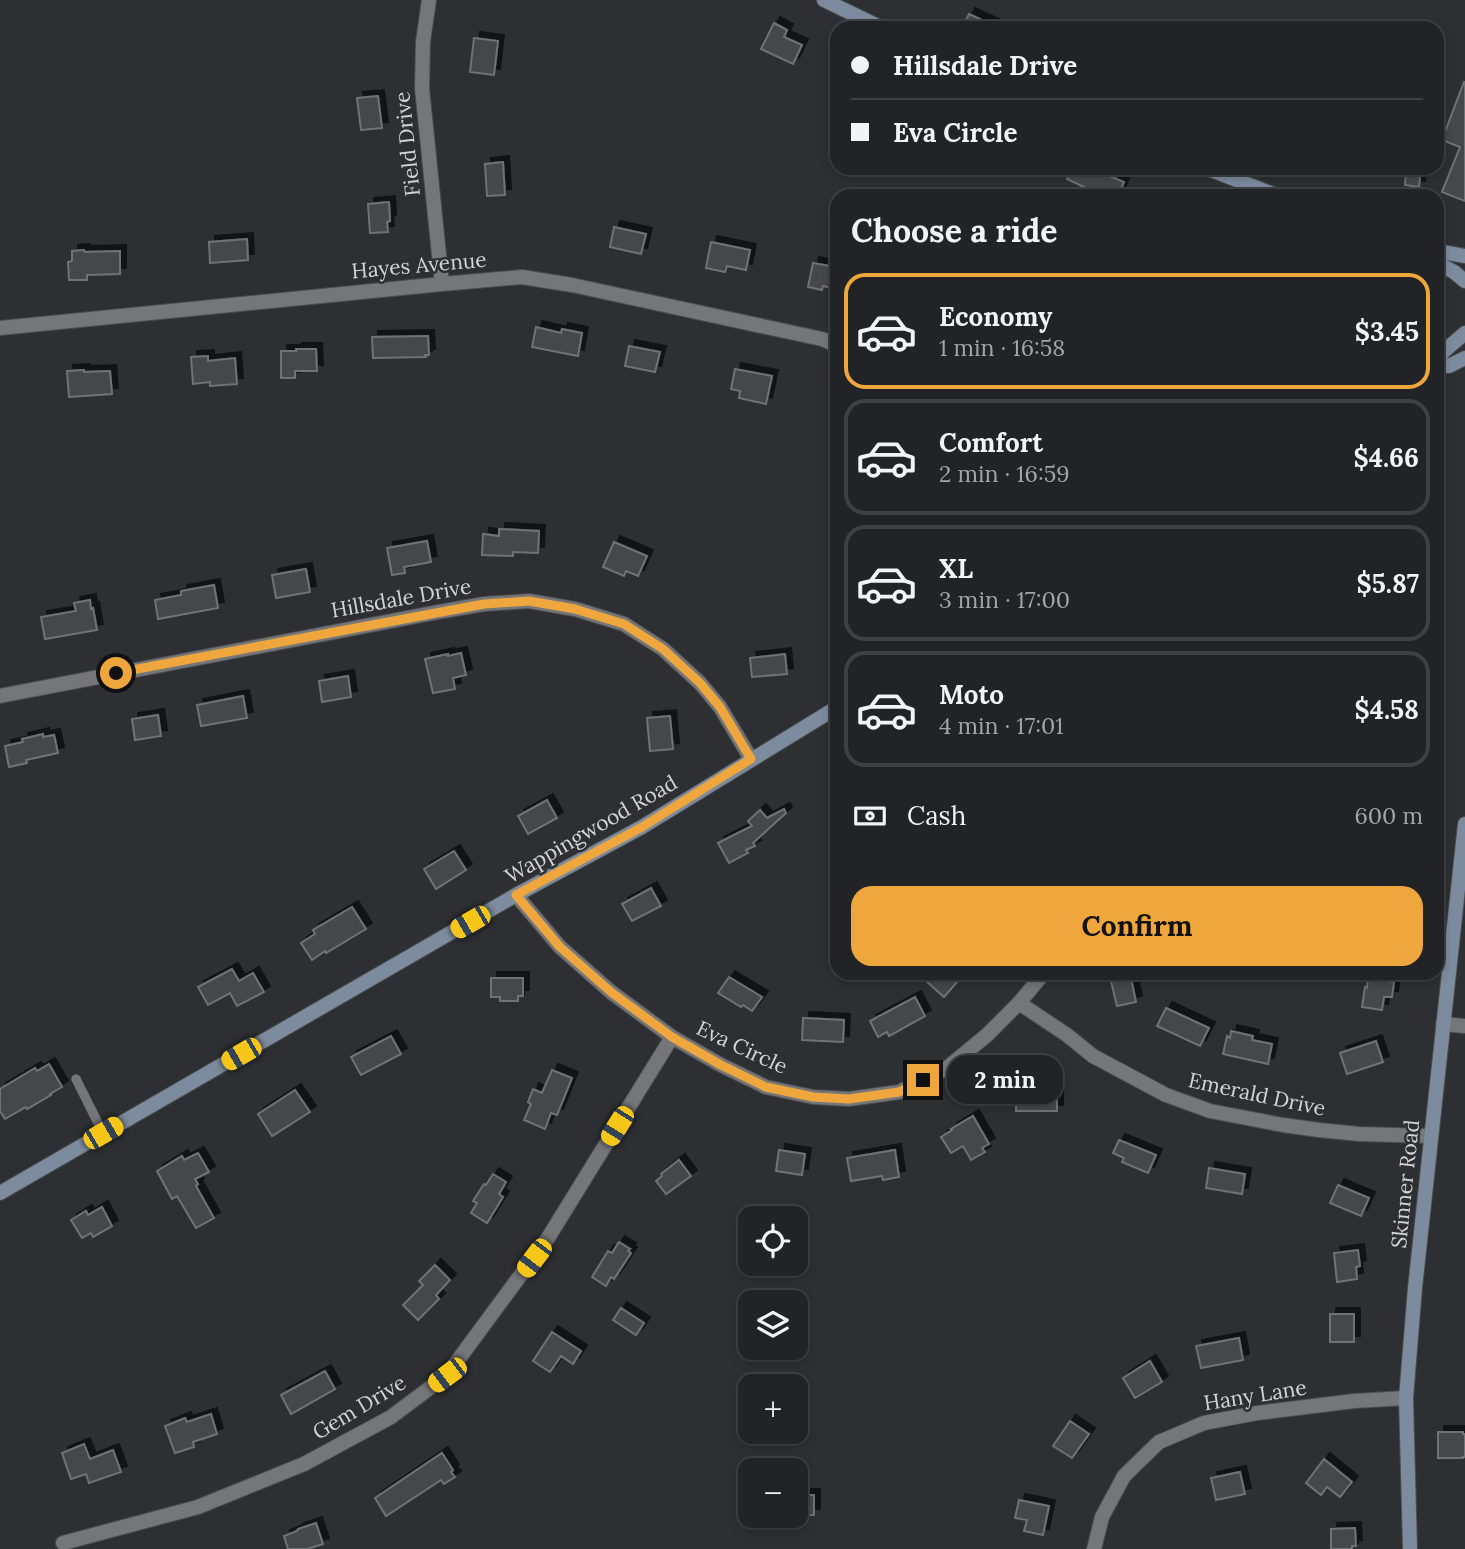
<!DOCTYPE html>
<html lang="en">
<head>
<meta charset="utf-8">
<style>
	body { margin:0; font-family:Lora,serif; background:#2a2b2e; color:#f1f3f6; height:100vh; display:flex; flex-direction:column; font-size:26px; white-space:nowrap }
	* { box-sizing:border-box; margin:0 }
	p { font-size:23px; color:#a2a4a7 }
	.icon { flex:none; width:38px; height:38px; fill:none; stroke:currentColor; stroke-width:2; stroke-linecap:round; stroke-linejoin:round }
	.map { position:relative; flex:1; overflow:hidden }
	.details { position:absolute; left:830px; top:189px; width:614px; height:791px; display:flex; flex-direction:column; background:#222326; border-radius:21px; box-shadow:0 4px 10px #0003,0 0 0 2px #3f4043 }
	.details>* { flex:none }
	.guide { position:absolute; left:830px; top:21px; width:614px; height:154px; border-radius:21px; box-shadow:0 4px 10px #0003,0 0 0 2px #3f4043; display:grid; align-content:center; height:154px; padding:0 21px; background:#222326 }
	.buttons { position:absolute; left:738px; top:1206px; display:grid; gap:14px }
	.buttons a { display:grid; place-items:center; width:70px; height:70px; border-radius:14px; background:#222326; box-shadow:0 4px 10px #0003,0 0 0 2px #3f4043; font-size:35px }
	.end { position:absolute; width:32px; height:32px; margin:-16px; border:9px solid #efa73d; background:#111; box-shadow:0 0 0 4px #111 }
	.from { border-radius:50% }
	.bubble { position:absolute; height:49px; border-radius:21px; background:#222326; box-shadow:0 4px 10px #0003,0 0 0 2px #3f4043; font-size:23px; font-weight:800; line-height:49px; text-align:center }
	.car { position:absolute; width:21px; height:42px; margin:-21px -10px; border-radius:9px; box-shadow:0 0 5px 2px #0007; background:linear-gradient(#f5c518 24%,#345 0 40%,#f5c518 0 76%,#345 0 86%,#f5c518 0) }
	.guide b { display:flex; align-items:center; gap:24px; height:66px; font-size:26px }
	.guide b+b { border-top:2px solid #3f4043 }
	.guide i { width:18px; height:18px; background:#f1f3f6 }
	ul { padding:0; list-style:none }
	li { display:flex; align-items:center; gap:21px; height:116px; margin:0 14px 10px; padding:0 7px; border:4px solid #3f4043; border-radius:21px }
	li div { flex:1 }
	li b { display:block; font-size:26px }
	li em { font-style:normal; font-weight:800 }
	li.on { border-color:#efa73d }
	li>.icon { width:63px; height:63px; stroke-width:1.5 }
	h2 { padding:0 21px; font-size:32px; line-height:84px }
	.pay { display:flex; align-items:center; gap:18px; height:77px; padding:0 21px; font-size:26px }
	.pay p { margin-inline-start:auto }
	.primary-button { display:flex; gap:14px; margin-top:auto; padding:14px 21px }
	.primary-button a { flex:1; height:80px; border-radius:21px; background:#efa73d; color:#111; font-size:28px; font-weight:800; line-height:80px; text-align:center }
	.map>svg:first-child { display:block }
</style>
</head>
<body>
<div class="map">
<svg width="1465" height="1549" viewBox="0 0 1465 1549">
	<defs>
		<filter id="shadow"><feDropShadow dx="6" dy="-6" stdDeviation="0" flood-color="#0009"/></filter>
	</defs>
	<rect width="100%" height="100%" fill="#2d2f32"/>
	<!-- building -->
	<g fill="#444648" stroke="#6f7274" stroke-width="2" filter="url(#shadow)">
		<path d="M969,14L999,28H962Z"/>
		<path d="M774,23L787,30L784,37L802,45L793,64L761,49Z"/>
		<path d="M474,38L498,41L494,75L470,72Z"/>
		<path d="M1464,82H1465V201L1442,192L1460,147L1442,140Z"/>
		<path d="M378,96L382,128L361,130L357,98Z"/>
		<path d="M503,162L505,195L487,196L485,164Z"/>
		<path d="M1071,168H1090L1124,182L1118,196H1082L1086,188L1067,179Z"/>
		<path d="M1406,168H1421L1419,187L1405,185Z"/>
		<path d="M389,202L390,221L387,222L388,232L370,233L368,204Z"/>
		<path d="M614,227L646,234L641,254L610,247Z"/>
		<path d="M247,239L248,260L210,263L209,242Z"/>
		<path d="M711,242L750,250L746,270L727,266L725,272L706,268Z"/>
		<path d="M84,250L85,252L120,251V274L87,275V280H69L68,262L72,261V251Z"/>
		<path d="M813,263L836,267V289L823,286L822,290L808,287Z"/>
		<path d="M536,327L561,333L562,329L582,333L578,356L532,347Z"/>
		<path d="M428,336L429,355H425L426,357L373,358L372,337Z"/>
		<path d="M629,346L660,352L655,372L625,366Z"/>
		<path d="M296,349H316L317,371H295V378H281V351H296Z"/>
		<path d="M208,356V361L235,358L237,384L210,386V382L193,384L191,357Z"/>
		<path d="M735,369L772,376L766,404L739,398L740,391L731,389Z"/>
		<path d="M84,370V372L110,371L112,394L69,397L67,371Z"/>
		<path d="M499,529L539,531L538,553L513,552V556L482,555L483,534L499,536Z"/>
		<path d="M427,541L431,562L404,567L405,573L392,575L387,548Z"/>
		<path d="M614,542L647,556L638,576L626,571L624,576L603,567Z"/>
		<path d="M306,569L310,592L276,598L272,575Z"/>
		<path d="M214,585L218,608L158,619L155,600L181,595V591Z"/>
		<path d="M90,600L91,609L93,608L97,630L45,639L41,617L76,611L74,603Z"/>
		<path d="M461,653L466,675L453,678L455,689L433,693L425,659L448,654V656Z"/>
		<path d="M785,654L787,674L752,677L750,658Z"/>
		<path d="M348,676L351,697L322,702L319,681Z"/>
		<path d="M243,696L247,718L201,726L197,705Z"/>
		<path d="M158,715L161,736L135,740L132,719Z"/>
		<path d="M670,716L673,749L650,751L647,718Z"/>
		<path d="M43,734V737L54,735L58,753L26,760L27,763L9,767L5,746L23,742L22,739Z"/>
		<path d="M547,800L557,818L528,834L518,816Z"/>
		<path d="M784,809L786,813L753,843L755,846L746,850L748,853L729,863L718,843L752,826L748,821L760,810L767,818Z"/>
		<path d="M454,851L466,870L436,889L424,869Z"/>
		<path d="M651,888L661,906L632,921L622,904Z"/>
		<path d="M352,907L366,929L326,953L325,951L312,960L301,943L315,934L313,930Z"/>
		<path d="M232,969L239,981L253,973L264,992L237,1006L230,993L208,1005L198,987Z"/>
		<path d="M930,973H965L944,997L925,980Z"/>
		<path d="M1130,973L1136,1002L1117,1006L1110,977Z"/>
		<path d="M729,977L762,997L752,1011L743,1005L741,1007L718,993Z"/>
		<path d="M491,978H523V996H518V1001H500V997H491Z"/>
		<path d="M1368,978L1394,982L1392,997H1384L1382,1010L1362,1007L1365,987L1367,988Z"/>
		<path d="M915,997L925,1016L889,1036L887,1032L878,1037L870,1021Z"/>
		<path d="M1166,1008L1209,1028L1200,1046L1157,1026Z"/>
		<path d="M803,1018L844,1020L843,1042L802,1040Z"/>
		<path d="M1231,1031L1253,1036L1252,1040L1272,1044L1268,1064L1223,1054L1227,1036L1230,1038Z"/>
		<path d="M391,1036L401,1054L361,1075L351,1057Z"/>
		<path d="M1376,1041L1383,1062L1347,1074L1340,1053Z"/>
		<path d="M49,1064L62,1087L50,1094L51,1095L27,1109L26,1107L5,1119L0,1111V1089L35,1068L37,1071Z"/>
		<path d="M552,1070L572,1078L557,1115L551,1113L545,1129L524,1120L531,1104L528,1102L533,1089L542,1093Z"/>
		<path d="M295,1090L310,1112L272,1136L258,1114Z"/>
		<path d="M1016,1090L1043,1091V1094H1057V1111H1016Z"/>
		<path d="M973,1116L989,1144L982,1148L985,1152L971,1160L963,1146L951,1153L941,1137L952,1130L951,1129Z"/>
		<path d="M1119,1140L1156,1155L1148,1173L1122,1162L1124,1158L1113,1153Z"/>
		<path d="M779,1150L805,1154L802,1175L776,1171Z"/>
		<path d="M895,1150L899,1177L883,1180L882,1176L851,1181L847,1158Z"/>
		<path d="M198,1153L209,1172L195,1179L198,1184L196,1186L214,1218L196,1228L177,1196L172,1199L157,1171L182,1156L184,1160Z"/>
		<path d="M679,1160L691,1176L666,1194L656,1181L662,1176L661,1174Z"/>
		<path d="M1209,1168L1245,1174L1242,1194L1206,1188Z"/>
		<path d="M493,1174L506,1182L499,1194L503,1197L487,1223L471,1213L477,1203L473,1201L484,1184L486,1185Z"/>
		<path d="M1338,1185L1369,1198L1361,1216L1330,1203Z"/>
		<path d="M102,1207L112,1226L93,1237L91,1233L82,1238L71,1220L86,1211L88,1215Z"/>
		<path d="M619,1242L630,1249L628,1251L631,1253L614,1279L611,1277L606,1286L592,1277L608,1251L612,1253Z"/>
		<path d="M1358,1250L1360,1266L1356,1267L1357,1279L1337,1282L1334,1253Z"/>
		<path d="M435,1265L450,1280L436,1295L439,1299L418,1320L403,1305L423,1285L419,1281Z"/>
		<path d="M621,1308L644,1323L636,1335L613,1320Z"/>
		<rect x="1330" y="1314" width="24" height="28"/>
		<path d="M552,1332L581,1351L573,1364L561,1356L550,1372L533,1361Z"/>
		<path d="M1239,1338L1243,1360L1201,1368L1196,1346Z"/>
		<path d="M1150,1361L1162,1382L1135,1398L1123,1378Z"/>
		<path d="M325,1371L335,1389L291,1414L281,1395Z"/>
		<path d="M211,1414L217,1434L193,1442L194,1447L175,1453L165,1426L185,1418L187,1422Z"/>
		<path d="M1070,1421L1089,1434L1072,1458L1053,1446Z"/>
		<path d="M1438,1432H1463V1434H1465V1457H1463V1458H1438Z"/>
		<path d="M84,1444L90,1459L113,1450L121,1472L89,1483L86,1474L71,1479L62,1453Z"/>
		<path d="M442,1453L453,1470L451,1472L455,1477L444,1484L441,1480L386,1516L375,1498Z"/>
		<path d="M1324,1459L1352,1482L1340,1497L1327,1487L1321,1495L1306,1483Z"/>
		<path d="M1240,1472L1245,1494L1216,1500L1211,1478Z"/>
		<rect x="796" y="1495" width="18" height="20"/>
		<path d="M1019,1500L1049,1506L1043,1535L1024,1531L1027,1520L1015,1518Z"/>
		<path d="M316,1523L323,1544L307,1549H288L284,1536L297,1531L298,1529Z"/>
		<path d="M1355,1528L1356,1546H1352V1549H1331V1529Z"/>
	</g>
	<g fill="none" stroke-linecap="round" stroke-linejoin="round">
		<defs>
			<path id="lane" d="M76,1079L103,1133"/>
			<g id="street">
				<path d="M429,0L423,42L422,88L442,284"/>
				<path d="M0,328L442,284L522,277L572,285L822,339L836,345"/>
				<path d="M0,696L438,612L484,604L529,601L575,609L624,624L663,649L700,683L720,707L751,759"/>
				<path d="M516,895L560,947L611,992L672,1037L721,1065L766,1087L813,1097L849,1099L899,1092L947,1068L987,1035L1019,1003L1044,973"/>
				<path d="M1019,1003L1067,1035L1093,1056L1166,1095L1210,1111L1283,1125L1319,1130L1359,1134L1431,1136"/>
				<path d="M1443,1024L1465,1026"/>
				<path d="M63,1543L198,1507L304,1464L391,1417L447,1375L548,1238L672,1037"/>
				<path d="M1094,1549L1102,1517L1124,1476L1159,1442L1204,1423L1257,1413L1354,1401L1406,1398"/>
			</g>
			<g id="secondary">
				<path d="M824,0L882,28"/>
				<path d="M1206,168L1278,196"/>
				<path d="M1437,251L1465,256"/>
				<path d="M1437,263L1454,272L1465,281"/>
				<path d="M1437,361L1443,352L1465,333"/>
				<path d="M1437,365L1449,366L1465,358"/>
				<path d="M0,1193L516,895L642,827L836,708"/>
				<path d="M1410,1549L1406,1398L1415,1288L1465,824"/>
			</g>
		</defs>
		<!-- lane casing -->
		<use href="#lane" stroke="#4b4c4e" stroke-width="10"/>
		<!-- street casing -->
		<use href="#street" stroke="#4b4c4e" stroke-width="16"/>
		<!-- secondary casing -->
		<use href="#secondary" stroke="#4b4c4e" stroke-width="16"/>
		<!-- lane -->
		<use href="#lane" stroke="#747679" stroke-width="9"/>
		<!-- street -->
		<use href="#street" stroke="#747679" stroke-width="14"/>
		<!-- secondary -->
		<use href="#secondary" stroke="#7c8b9e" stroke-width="14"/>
	</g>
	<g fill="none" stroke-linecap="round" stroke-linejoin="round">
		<!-- route -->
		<path stroke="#efa73d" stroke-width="9" d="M116,673L484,604L529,601L575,609L624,624L663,649L700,683L720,707L751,759L642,827L516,895L560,947L611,992L672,1037L721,1065L766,1087L813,1097L849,1099L899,1092L923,1080"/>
	</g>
	<g text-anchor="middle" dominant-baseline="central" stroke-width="5" stroke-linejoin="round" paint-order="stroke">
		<!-- street labels -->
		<g font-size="21" fill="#d3d4d6" stroke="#2d2f32">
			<text transform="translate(407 144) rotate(-96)">Field Drive</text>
			<text transform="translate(419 265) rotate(-5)">Hayes Avenue</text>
			<text transform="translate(401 598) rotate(-10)">Hillsdale Drive</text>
			<text transform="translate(591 829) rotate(-30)">Wappingwood Road</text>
			<text transform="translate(742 1047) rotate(25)">Eva Circle</text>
			<text transform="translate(1257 1094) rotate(12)">Emerald Drive</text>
			<text transform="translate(1405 1184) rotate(-84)">Skinner Road</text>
			<text transform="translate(1255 1395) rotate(-9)">Hany Lane</text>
			<text transform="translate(359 1407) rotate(-31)">Gem Drive</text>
		</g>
	</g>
</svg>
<div class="buttons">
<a><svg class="icon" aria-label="locate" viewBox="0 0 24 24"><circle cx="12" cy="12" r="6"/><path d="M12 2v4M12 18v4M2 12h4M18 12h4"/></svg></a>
<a><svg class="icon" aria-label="layers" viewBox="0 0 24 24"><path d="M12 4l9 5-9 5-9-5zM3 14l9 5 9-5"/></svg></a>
<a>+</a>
<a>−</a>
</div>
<i class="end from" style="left:116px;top:673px"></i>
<i class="end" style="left:923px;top:1080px"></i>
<div class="bubble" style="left:947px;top:1055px;width:116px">2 min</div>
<i class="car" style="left:470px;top:922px;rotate:240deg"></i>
<i class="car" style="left:241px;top:1054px;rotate:240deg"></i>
<i class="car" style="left:617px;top:1126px;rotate:212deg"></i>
<i class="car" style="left:103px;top:1133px;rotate:60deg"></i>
<i class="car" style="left:534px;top:1258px;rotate:217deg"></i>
<i class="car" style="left:447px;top:1375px;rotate:233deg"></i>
<div class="guide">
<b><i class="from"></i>Hillsdale Drive</b>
<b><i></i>Eva Circle</b>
</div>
<section class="details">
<h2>Choose a ride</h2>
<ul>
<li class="on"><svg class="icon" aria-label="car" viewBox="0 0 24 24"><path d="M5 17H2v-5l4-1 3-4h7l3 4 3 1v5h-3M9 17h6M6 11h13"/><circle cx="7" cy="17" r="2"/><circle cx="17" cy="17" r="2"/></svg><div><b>Economy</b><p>1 min · 16:58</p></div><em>$3.45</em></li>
<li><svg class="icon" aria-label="car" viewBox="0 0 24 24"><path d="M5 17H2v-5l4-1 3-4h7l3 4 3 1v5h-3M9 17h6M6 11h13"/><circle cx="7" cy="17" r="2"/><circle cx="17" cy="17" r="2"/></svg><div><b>Comfort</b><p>2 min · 16:59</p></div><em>$4.66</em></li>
<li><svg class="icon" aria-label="car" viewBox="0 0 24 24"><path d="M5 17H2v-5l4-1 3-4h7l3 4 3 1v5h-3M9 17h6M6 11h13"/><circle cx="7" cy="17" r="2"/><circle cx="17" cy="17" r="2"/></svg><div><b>XL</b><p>3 min · 17:00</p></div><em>$5.87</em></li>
<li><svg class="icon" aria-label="car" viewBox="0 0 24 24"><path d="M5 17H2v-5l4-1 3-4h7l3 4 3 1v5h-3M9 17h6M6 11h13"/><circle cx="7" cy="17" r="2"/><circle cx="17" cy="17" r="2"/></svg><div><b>Moto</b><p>4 min · 17:01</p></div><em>$4.58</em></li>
</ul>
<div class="pay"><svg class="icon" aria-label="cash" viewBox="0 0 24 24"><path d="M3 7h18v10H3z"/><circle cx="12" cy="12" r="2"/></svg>Cash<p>600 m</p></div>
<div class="primary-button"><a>Confirm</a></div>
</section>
</div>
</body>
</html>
